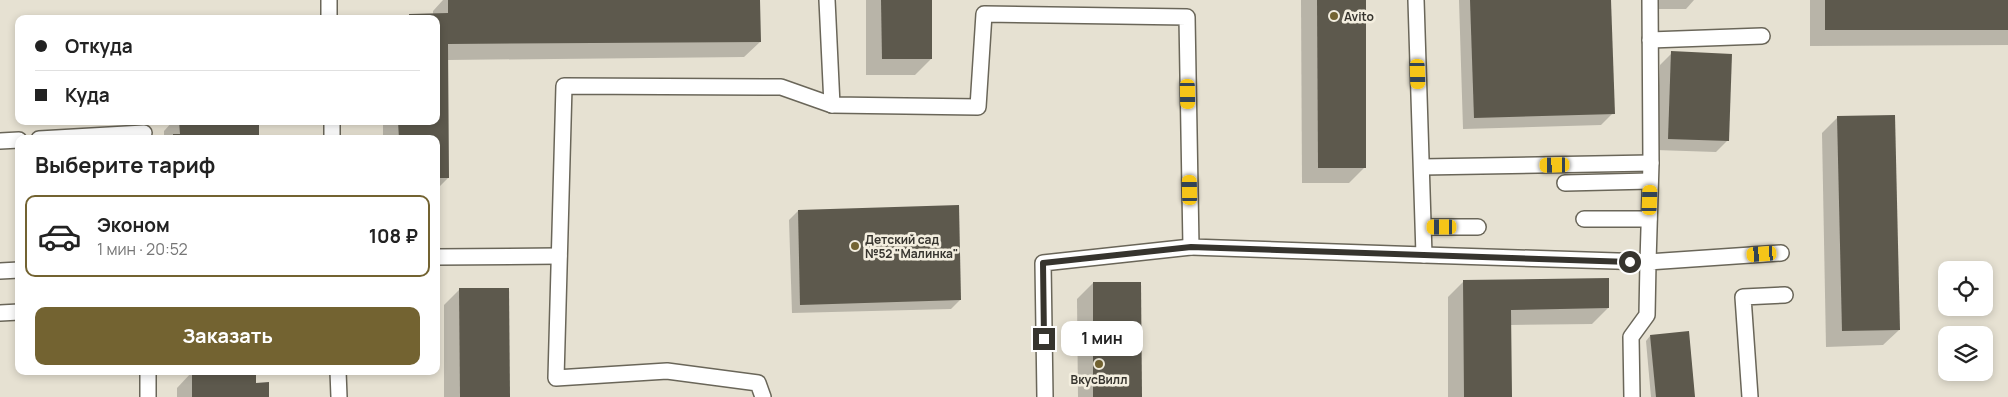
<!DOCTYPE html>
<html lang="ru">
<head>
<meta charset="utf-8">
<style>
	body { margin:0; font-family:Manrope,sans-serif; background:#f6f6f6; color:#222; height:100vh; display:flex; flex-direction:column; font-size:19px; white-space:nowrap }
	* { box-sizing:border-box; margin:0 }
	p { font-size:16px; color:#767676 }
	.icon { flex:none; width:28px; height:28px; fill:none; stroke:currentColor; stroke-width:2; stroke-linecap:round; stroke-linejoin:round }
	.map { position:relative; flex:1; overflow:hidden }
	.sheet { position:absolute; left:15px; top:135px; width:425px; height:240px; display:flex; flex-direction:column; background:#fff; border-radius:10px; box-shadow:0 2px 8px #0003 }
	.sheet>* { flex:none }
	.banner { position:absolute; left:15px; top:15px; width:425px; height:110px; border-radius:10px; box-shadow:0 2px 8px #0003; display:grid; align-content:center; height:110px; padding:0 20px; background:#fff }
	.fabs { position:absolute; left:1938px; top:261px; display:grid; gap:10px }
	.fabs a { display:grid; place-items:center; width:55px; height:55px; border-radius:10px; background:#fff; box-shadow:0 2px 8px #0003; font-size:25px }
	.end { position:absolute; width:22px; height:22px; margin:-11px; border:6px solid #36342e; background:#fff; box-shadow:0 0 0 2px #fff }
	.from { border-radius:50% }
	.bubble { position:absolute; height:35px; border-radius:10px; background:#fff; box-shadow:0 2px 8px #0003; font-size:16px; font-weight:700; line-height:35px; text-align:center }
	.car { position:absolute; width:15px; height:30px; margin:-15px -8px; border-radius:6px; box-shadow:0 0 4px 1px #0007; background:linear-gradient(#f5c518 24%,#345 0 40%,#f5c518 0 76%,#345 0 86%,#f5c518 0) }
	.banner b { display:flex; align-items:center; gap:18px; height:48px; font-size:19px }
	.banner b+b { border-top:1px solid #e0e0e0 }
	.banner i { width:12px; height:12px; background:#222 }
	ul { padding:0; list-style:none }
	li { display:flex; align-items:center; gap:15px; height:82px; margin:0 10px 8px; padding:0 10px; border:2px solid transparent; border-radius:10px }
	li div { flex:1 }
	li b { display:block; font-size:19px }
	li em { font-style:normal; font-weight:700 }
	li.active { border-color:#736331 }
	li>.icon { width:45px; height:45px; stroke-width:1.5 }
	h2 { padding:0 20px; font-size:22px; line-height:60px }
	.action { display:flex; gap:10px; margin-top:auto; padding:10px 20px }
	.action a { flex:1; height:58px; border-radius:10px; background:#736331; color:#fff; font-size:20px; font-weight:700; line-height:58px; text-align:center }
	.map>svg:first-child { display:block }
</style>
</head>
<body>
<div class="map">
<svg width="2008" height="397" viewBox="0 0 2008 397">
	<rect width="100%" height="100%" fill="#e6e1d2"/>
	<!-- shadow -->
	<g fill="#0003">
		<path d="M443,0H759L760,42L744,57L447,60L448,178L436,190V139H383V121H436V19H406L410,15H433V11Z"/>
		<path d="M866,0H930L931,59L915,75H866Z"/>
		<path d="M1301,0H1364L1365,167L1349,183H1302Z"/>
		<path d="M1459,0H1610L1613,113L1601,125L1463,129Z"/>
		<path d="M1650,0H1694L1686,9H1650Z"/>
		<path d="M1810,0H2008V45L1810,46Z"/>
		<path d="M1672,53L1728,140L1716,152L1656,150L1660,65Z"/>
		<path d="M1838,117L1899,330L1883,345L1826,347L1822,133Z"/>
		<path d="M173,121H258V139H164V131Z"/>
		<path d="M798,211L960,300L951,309L792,313L789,220Z"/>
		<path d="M1464,281L1608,308L1592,324L1510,325V397H1448V297Z"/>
		<path d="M1093,283L1141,397H1078L1077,299Z"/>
		<path d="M459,290L508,397H444V305Z"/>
		<path d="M1650,336L1694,397H1651L1646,341Z"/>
		<path d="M192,372L255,384L268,397H177V388Z"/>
	</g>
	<!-- building -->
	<g fill="#5d594d">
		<path d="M448,0H760L761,42L448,44L449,178H436V139H399L398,121H436V19H409V14L448,13Z"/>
		<path d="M881,0H932V59H882Z"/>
		<path d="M1317,0H1366V168H1318Z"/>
		<path d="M1470,0H1611L1615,114L1474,118Z"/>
		<rect x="1825" y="0" width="183" height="30"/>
		<path d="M1671,51L1732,54L1729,141L1668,139Z"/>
		<path d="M1895,115L1900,330L1842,331L1837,116Z"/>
		<path d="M179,121H259V139H173V134H180Z"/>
		<path d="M959,205L961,300L800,305L798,210Z"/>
		<path d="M1609,278V308L1511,310L1512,397H1464L1463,280Z"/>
		<path d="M1093,282H1141L1142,397H1093Z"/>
		<path d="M459,288H509L510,397H460Z"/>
		<path d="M1689,331L1695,397H1656L1650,335Z"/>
		<path d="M192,371H256V383L269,382V397H192Z"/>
	</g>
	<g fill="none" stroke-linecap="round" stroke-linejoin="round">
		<defs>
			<g id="service">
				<path d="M329,0V19"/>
				<path d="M827,0L832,105"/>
				<path d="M1650,40L1762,36"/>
				<path d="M332,121V139"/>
				<path d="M39,139L144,133"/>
				<path d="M0,141L19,140"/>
				<path d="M1422,167L1651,163"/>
				<path d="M1565,183L1650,181"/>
				<path d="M1584,219H1649"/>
				<path d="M1424,227H1478"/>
				<path d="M1424,255L1648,262L1651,163L1650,0"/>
				<path d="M436,257L559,256"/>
				<path d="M0,271L19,270"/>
				<path d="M0,313L19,312"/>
				<path d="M338,371L339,397"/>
				<path d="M148,397V371"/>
				<path d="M763,397L758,383L667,371L556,378L564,86L781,87L832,105L978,107L984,14L1187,17L1191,247L1424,255L1416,0"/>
				<path d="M1045,397L1043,263L1191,247"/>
				<path d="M1632,397L1631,337L1647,315L1648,262L1781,253"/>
				<path d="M1750,397L1743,297L1785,295"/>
			</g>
		</defs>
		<!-- service casing -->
		<use href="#service" stroke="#6a6659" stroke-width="18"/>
		<!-- service -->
		<use href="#service" stroke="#fff" stroke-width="15"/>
	</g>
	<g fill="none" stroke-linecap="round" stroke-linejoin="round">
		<!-- route -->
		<path stroke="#36342e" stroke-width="6" d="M1044,339L1043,263L1191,247L1630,262"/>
	</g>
	<!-- markers -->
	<g fill="#736331" stroke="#f3eedf" stroke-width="2">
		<circle cx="1334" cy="16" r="5"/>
		<circle cx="855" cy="246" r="5"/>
		<circle cx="1099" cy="364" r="5"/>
	</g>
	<g text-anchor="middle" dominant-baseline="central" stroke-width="5" stroke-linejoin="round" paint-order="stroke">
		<!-- poi labels -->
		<g font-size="12" font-weight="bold" fill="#36342e" stroke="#f3eedf" text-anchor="start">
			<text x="1344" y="16">Avito</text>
			<text x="865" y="239">Детский сад<tspan x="865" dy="14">№52 "Малинка"</tspan></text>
			<text x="1099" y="379" text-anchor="middle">ВкусВилл</text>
		</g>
	</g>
</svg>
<div class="fabs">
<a><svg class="icon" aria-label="locate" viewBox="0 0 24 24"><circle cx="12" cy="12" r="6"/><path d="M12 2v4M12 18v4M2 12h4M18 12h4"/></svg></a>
<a><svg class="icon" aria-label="layers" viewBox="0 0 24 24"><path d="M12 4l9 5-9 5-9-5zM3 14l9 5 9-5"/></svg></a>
</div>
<i class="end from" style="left:1630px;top:262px"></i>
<i class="end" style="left:1044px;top:339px"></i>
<div class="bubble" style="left:1061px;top:321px;width:82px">1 мин</div>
<i class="car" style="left:1418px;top:74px;rotate:178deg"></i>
<i class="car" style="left:1188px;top:94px;rotate:179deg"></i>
<i class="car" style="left:1555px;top:165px;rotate:269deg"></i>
<i class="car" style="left:1190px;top:190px;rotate:359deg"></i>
<i class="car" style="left:1650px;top:200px;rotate:2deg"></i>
<i class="car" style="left:1442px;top:227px;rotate:270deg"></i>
<i class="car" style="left:1762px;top:254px;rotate:266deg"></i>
<div class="banner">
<b><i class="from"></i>Откуда</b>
<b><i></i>Куда</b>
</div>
<section class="sheet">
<h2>Выберите тариф</h2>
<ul>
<li class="active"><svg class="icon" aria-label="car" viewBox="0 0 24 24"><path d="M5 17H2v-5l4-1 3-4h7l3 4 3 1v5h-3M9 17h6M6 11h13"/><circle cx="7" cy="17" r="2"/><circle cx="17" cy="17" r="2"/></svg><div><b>Эконом</b><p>1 мин · 20:52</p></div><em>108 ₽</em></li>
</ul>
<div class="action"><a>Заказать</a></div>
</section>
</div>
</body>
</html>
